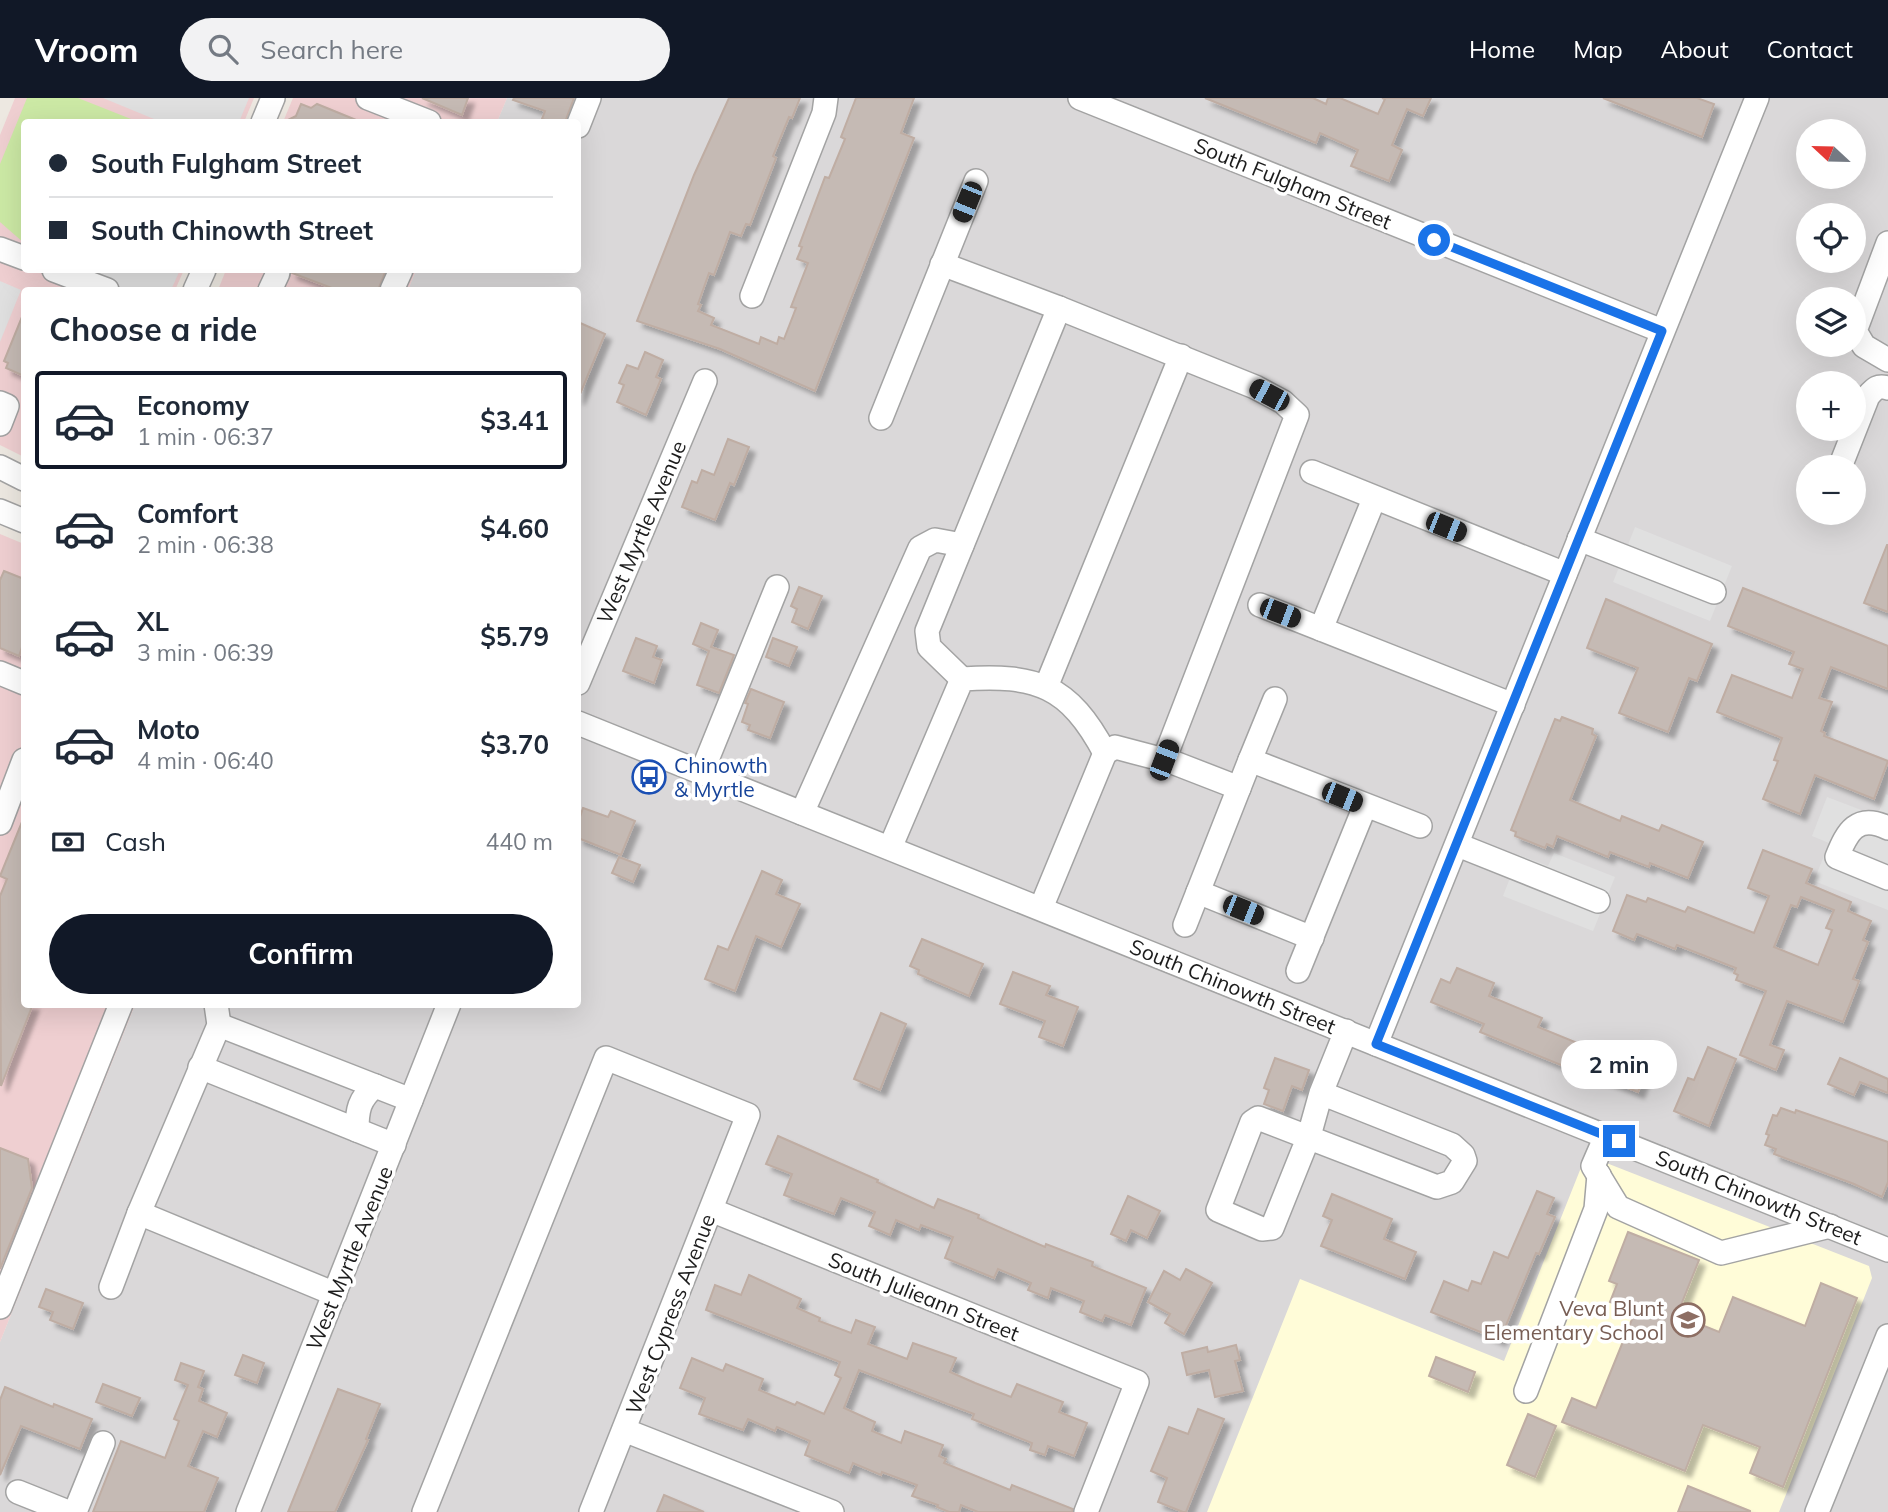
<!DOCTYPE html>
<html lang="en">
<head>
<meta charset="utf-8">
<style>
	body { margin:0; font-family:Mulish,sans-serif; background:#f2f2f3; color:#1f2937; height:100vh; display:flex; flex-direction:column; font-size:26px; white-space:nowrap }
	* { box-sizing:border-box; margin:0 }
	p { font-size:23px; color:#747a83 }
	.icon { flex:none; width:38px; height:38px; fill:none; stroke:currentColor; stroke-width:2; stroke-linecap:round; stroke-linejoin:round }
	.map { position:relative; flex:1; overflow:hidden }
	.sheet { position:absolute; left:21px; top:189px; width:560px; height:721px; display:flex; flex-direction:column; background:#fff; border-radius:7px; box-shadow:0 7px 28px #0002 }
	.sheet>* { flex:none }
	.banner { position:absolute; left:21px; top:21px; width:560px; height:154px; border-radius:7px; box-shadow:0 7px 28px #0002; display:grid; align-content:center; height:154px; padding:0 28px; background:#fff }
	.needle { width:46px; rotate:292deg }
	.tools { position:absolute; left:1796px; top:21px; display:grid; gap:14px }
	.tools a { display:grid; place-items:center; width:70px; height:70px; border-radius:50%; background:#fff; box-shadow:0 7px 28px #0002; font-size:35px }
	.end { position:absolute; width:32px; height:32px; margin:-16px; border:9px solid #1a73e8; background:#fff; box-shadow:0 0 0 4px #fff }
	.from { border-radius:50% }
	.bubble { position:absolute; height:49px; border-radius:24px; background:#fff; box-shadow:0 7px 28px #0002; font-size:23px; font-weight:700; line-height:49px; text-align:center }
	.car { position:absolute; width:21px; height:42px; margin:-21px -10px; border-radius:9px; box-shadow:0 0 5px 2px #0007; background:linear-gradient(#222 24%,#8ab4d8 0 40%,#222 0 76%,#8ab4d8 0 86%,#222 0) }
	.banner b { display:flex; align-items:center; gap:24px; height:66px; font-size:26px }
	.banner b+b { border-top:2px solid #e0e1e3 }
	.banner i { width:18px; height:18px; background:#1f2937 }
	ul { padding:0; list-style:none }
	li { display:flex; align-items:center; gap:21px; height:98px; margin:0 14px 10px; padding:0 14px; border:4px solid transparent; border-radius:7px }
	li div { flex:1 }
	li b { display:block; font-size:26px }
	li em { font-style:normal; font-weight:700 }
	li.current { border-color:#111827 }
	li>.icon { width:63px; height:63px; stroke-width:1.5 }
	h2 { padding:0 28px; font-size:32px; line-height:84px }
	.pay { display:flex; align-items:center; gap:18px; height:77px; padding:0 28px; font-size:26px }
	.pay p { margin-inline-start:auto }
	.button { display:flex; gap:14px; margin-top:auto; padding:14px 28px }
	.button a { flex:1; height:80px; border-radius:42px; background:#111827; color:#fff; font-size:28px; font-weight:700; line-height:80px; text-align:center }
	header { display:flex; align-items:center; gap:42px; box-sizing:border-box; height:98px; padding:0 35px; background:#111827; color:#fff }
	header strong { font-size:33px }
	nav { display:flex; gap:38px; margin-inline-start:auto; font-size:24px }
	.search { width:490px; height:63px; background:#f2f2f3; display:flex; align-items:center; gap:18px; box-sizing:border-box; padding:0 24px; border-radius:38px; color:#747a83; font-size:26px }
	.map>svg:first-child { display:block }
</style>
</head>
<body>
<header>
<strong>Vroom</strong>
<div class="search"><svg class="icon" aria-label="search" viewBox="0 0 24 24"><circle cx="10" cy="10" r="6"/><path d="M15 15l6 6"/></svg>Search here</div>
<nav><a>Home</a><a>Map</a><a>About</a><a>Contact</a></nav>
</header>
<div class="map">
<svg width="1888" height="1414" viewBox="0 0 1888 1414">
	<defs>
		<filter id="shadow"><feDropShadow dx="6" dy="6" stdDeviation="2" flood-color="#0004"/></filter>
	</defs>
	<rect width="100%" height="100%" fill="#ede8e1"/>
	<!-- residential -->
	<path fill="#dad8d9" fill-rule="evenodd" d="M507,0H1888V1414H0V1244L135,907L578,906V192H408L416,172H578V24H497ZM1808,33H1853V79H1808ZM1808,117H1853V163H1808ZM1808,201H1853V247H1808ZM1808,285H1853V331H1808ZM1808,369H1853V415H1808Z"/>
	<!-- commercial -->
	<g fill="#efcfd1">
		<path d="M15,0H254L244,24H24V172H184L175,192H24V359L0,347V37Z"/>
		<path d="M293,0H507L497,24H283Z"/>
		<path d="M226,172H416L408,192H218Z"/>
		<path d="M0,436L24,446V906L135,907L0,1244Z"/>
	</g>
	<!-- education -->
	<path fill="#fffcd8" d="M1586,1057L1869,1168L1872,1180L1779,1414H1207L1300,1181L1504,1263Z"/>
	<!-- grass -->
	<path fill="#cce9a5" d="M27,0H78L131,21L129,24H24V145L0,124V66Z"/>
	<!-- parking -->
	<g fill="#e0e0e0">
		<path d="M103,0H249L239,24H153L154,21Z"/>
		<path d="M93,172H180L171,192H85Z"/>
		<path d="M0,183L21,192L0,244Z"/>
		<path d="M1635,429L1732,468L1710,523L1613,484Z"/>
		<path d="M1886,696L1888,697V812L1814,783L1829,745L1812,738L1827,699L1877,718Z"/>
		<path d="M1554,755L1615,779L1593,833L1503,798L1519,757L1548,768Z"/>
	</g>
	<!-- building -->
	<g fill="#c5bab4" stroke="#bfada3" stroke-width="2" fill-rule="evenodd" filter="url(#shadow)">
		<path d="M422,0H468L462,17Z"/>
		<path d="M514,0H574L565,24H551L542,21L545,13L513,2Z"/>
		<path d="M729,0H800L792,20L789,19L773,58L776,60L750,127L746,126L741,138L730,134L714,177L709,175L698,206L701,207L698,213L714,220L711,227L759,246L761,239L777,246L779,239L784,241L796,210L791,209L808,165L797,161L802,149L799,148L825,79L829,80L845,41L841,39L856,0H914L901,35L914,40L815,293L720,251L637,223L694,77Z"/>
		<path d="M1205,0H1313L1326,6L1328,0H1340L1378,16L1385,1L1382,0H1431L1423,18L1407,11L1392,47L1402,52L1389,83L1351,68L1358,52L1320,35L1316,45Z"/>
		<path d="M1603,0H1697L1714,6L1702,39Z"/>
		<path d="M301,6L311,10L317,6L361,24H284L296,18Z"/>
		<path d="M291,172H386L378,192H337L292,175Z"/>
		<path d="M24,214V278L6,270L8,265L4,263Z"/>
		<path d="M578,224L605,236L578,301Z"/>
		<path d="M645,254L663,262L656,279L661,281L646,317L617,304L624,287L619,285L627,267L638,271Z"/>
		<path d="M728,341L749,349L734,387L730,385L715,422L682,409L692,383L697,385L702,372L714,377Z"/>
		<path d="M1887,447H1888V514L1864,505Z"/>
		<path d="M4,473L24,481V543L19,558L0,550V482Z"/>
		<path d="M799,489L822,498L808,531L792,524L797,511L791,508Z"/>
		<path d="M1743,490L1888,548V591L1831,569L1819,600L1832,604L1821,633L1825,635L1824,638L1888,663L1874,701L1815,677L1800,716L1763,701L1778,663L1774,662L1782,640L1717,614L1732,577L1792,600L1803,571L1789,566L1794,554L1728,528Z"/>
		<path d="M1606,501L1712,546L1697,583L1689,580L1668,634L1619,615L1638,570L1587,550Z"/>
		<path d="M701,525L718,532L711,549L734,557L719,595L697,587L709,553L693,546Z"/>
		<path d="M636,540L657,548L653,559L662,562L654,585L623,573Z"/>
		<path d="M773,540L797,549L789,568L766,559Z"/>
		<path d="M751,591L784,604L770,640L748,632L750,627L742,624L748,606L745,605Z"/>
		<path d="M1562,619L1593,631L1592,636L1596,638L1570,702L1620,723L1622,718L1659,733L1662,727L1703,744L1688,780L1650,765L1649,769L1610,754L1608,759L1557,738L1553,749L1547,746L1545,750L1515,738L1516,734L1511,732L1537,666L1555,621L1560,623Z"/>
		<path d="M583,710L608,719L611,713L635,723L621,757L578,740V725Z"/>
		<path d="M24,719V906H33L1,988L0,798L7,781L0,778Z"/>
		<path d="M1763,752L1812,771L1806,785L1851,804L1848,813L1871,823L1863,842L1868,844L1853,881L1859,883L1843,924L1787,903L1770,947L1784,952L1776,972L1740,957L1766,893L1736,882L1738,877L1734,875L1736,870L1677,847L1675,851L1637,836L1634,842L1613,833L1627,797L1646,804L1648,800L1685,814L1688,809L1754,835L1769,798L1748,790ZM1801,799L1834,812L1826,830L1832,832L1818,867L1774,849L1791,807L1797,809Z"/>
		<path d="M619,759L640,767L633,784L612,775Z"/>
		<path d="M762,773L782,782L776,796L800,806L781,849L756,838L735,893L705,881L718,848L728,852Z"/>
		<path d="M922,841L983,866L969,898L918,876L919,872L910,868Z"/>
		<path d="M1457,870L1494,885L1489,898L1542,920L1538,929L1646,973L1638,994L1584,973L1583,976L1480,934L1484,926L1431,904L1441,881L1450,885Z"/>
		<path d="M1013,874L1050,888L1046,897L1078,909L1063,948L1039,939L1045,923L1000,906Z"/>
		<path d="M881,915L906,926L880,992L854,981Z"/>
		<path d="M1708,949L1736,961L1709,1028L1674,1013L1688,980L1694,982Z"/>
		<path d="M1275,960L1309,972L1302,992L1292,988L1283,1013L1264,1006L1269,992L1264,990Z"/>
		<path d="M1840,960L1888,981V995L1860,984L1854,997L1828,986Z"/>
		<path d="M1781,1010L1795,1015L1796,1012L1888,1044V1084L1882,1099L1854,1086L1774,1056L1776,1051L1765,1047L1769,1037L1766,1036L1773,1017L1777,1018Z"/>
		<path d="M778,1038L878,1082L877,1084L934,1110L938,1101L979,1117L978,1120L1045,1149L1046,1146L1093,1164L1092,1168L1146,1190L1131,1227L1105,1217L1102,1223L1080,1214L1084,1203L1051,1190L1048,1200L1028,1192L1031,1185L998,1171L994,1180L945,1160L953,1139L921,1127L919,1132L896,1122L890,1137L869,1128L875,1114L841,1100L834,1116L784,1097L792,1076L766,1066Z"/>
		<path d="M0,1050L28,1061L32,1090L0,1171Z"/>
		<path d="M1537,1093L1554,1100L1547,1116L1555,1119L1539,1156L1536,1155L1500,1242L1431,1214L1444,1183L1468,1193L1472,1183L1481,1186L1494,1154L1508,1160Z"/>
		<path d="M1332,1096L1392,1121L1384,1141L1416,1154L1405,1181L1321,1148L1332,1122L1323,1118Z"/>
		<path d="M1128,1098L1160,1113L1147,1140L1131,1132L1126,1143L1111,1136Z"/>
		<path d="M1628,1134L1699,1162L1677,1217L1719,1234L1733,1199L1805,1228L1821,1185L1857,1200L1783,1389L1750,1375L1760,1349L1703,1327L1685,1373L1562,1324L1572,1300L1596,1310L1635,1214L1610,1204L1617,1186L1609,1183Z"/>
		<path d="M1186,1171L1212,1185L1184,1236L1165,1225L1170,1216L1148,1204L1164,1173L1180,1182Z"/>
		<path d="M749,1177L801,1201L797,1210L820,1220L819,1223L851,1235L856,1222L875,1229L868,1246L907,1261L913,1245L956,1260L950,1274L975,1285L1011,1299L1017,1286L1063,1304L1059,1314L1087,1325L1074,1358L1048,1348L1045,1357L1030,1352L1032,1345L972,1321L974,1316L859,1272L844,1310L875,1324L872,1333L901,1345L905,1333L943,1347L939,1358L946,1361L944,1365L1010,1392L1012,1387L1073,1411L1072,1414H978L961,1407L959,1414H949L937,1409L938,1407L912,1398L917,1387L882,1374L881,1377L853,1365L849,1375L805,1357L810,1343L777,1329L775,1333L748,1321L743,1332L699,1316L705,1300L680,1290L692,1260L723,1273L726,1266L763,1281L759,1292L795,1307L797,1304L824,1316L841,1280L835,1277L840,1264L706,1212L715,1187L741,1197Z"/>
		<path d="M46,1191L83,1205L73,1231L50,1222L53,1214L39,1209Z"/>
		<path d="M1236,1247L1240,1262L1235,1263L1243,1293L1215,1299L1209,1272L1187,1277L1182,1255L1207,1249L1208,1254Z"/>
		<path d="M243,1257L264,1265L257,1285L235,1277Z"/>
		<path d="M1436,1259L1475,1274L1468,1294L1429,1278Z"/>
		<path d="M181,1265L204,1273L198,1289L203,1291L199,1303L227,1315L217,1339L203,1333L188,1368L218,1380L204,1414H93L121,1343L165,1360L179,1323L174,1321L188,1287L175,1282Z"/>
		<path d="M103,1286L140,1300L132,1318L96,1304Z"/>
		<path d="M5,1289L53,1309L54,1306L92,1321L80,1351L21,1328L0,1377V1302Z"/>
		<path d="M338,1291L380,1306L366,1341L368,1342L335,1414H288Z"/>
		<path d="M1198,1311L1224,1321L1186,1414H1183L1158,1404L1167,1380L1151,1373L1169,1329L1188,1336Z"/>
		<path d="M1528,1316L1556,1328L1535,1379L1507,1367Z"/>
		<path d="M1688,1388L1750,1413V1414H1678Z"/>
		<path d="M664,1397L704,1414H657Z"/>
	</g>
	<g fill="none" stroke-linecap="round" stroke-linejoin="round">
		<defs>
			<g id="minor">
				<path d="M368,0L429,24"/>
				<path d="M1080,0L1662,233"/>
				<path d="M263,24L273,0"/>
				<path d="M578,28L589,0"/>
				<path d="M1888,145L1855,233L1864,248L1888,262"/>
				<path d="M0,151L24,160"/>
				<path d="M942,166L1059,210L1255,289L1283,304L1297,317L1164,662"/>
				<path d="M54,172L107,192"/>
				<path d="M195,192L204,172"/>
				<path d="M270,192L278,175"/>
				<path d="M392,192L401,172"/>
				<path d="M752,198L824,15L826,0"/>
				<path d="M0,305L7,308L0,326"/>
				<path d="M881,320L976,83"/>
				<path d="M0,369L24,381"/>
				<path d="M1840,369L1868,298C1875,290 1878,287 1888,290"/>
				<path d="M1312,374L1565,476"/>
				<path d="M0,413L24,423"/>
				<path d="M1579,441L1714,494"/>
				<path d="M1260,507L1513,607"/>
				<path d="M1321,531L1374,401"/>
				<path d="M0,575L24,585"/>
				<path d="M962,581L929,549L927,533L1059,210"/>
				<path d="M578,585L705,283"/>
				<path d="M1046,589L1181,258"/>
				<path d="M578,625L1888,1152"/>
				<path d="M1250,662L1275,601"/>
				<path d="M702,674L777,489"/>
				<path d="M802,715L920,450L935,442L962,447"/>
				<path d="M0,725L24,662"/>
				<path d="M1888,730C1857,715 1847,734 1837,759L1888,780"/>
				<path d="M1458,747L1598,803"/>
				<path d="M890,750L962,581C1036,576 1069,587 1105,655"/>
				<path d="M1198,794L1312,840"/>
				<path d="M1041,810L1105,655L1115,649L1172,664L1239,690"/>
				<path d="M1185,827L1250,662L1420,728"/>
				<path d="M1298,873L1365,708"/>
				<path d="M219,927L411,1002"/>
				<path d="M1376,946L1757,0"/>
				<path d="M200,969L394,1047"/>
				<path d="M1321,995L1452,1047L1463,1057L1465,1063L1452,1084L1437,1089L1258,1020L1252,1024L1218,1112L1262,1131L1272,1130L1309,1038L1321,995L1346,933"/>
				<path d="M357,1032C357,1012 359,1001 375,988"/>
				<path d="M1606,1038L1593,1068L1618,1109L1721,1155L1830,1128"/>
				<path d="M711,1112L1137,1284L1086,1414"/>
				<path d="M139,1115L335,1196"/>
				<path d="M111,1189L139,1115L219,927L216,906"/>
				<path d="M0,1209L121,906"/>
				<path d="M1526,1293L1596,1111L1599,1077"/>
				<path d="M624,1332L832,1414"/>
				<path d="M18,1394L68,1414"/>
				<path d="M75,1414L103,1345"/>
				<path d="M248,1414L449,906"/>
				<path d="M424,1414L606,960L748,1017L591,1414"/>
				<path d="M1817,1414L1888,1238"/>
			</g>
		</defs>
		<!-- minor casing -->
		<use href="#minor" stroke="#a3a3a3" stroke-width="26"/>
		<!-- minor -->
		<use href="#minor" stroke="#fff" stroke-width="23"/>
	</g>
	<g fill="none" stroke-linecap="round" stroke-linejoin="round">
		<!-- route -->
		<path stroke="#1a73e8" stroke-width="9" d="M1434,142L1662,233L1376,946L1619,1043"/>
	</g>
	<!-- icons -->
	<defs>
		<symbol id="bus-ring" viewBox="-11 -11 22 22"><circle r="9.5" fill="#fff" stroke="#1a4fb4" stroke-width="1.5"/><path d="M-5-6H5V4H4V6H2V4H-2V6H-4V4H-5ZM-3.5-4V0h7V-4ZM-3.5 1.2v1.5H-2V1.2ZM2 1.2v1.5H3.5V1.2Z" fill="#1a4fb4"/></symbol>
		<symbol id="school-ring" viewBox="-11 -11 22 22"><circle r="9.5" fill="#fff" stroke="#8d6e63" stroke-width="1.5"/><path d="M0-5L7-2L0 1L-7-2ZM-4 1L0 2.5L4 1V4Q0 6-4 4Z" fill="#8d6e63"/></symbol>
	</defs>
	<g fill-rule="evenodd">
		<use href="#bus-ring" x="630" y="660" width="38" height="38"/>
		<use href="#school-ring" x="1669" y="1203" width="38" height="38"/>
	</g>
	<g text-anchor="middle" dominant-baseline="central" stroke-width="7" stroke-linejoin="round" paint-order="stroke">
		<!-- street labels -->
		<g font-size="21" fill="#1c1c1c" stroke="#fff">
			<text transform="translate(1293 85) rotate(22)">South Fulgham Street</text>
			<text transform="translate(641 434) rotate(-67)">West Myrtle Avenue</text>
			<text transform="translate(1233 888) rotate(22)">South Chinowth Street</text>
			<text transform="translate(1759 1099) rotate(22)">South Chinowth Street</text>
			<text transform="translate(349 1160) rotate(-68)">West Myrtle Avenue</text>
			<text transform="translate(924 1198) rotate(22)">South Julieann Street</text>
			<text transform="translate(670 1216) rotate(-69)">West Cypress Avenue</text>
		</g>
		<!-- transit labels -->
		<g font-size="21" fill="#164399" stroke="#fff" text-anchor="start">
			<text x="674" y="667">Chinowth<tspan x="674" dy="24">&amp; Myrtle</tspan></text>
		</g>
		<!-- education labels -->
		<g font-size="21" fill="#785e54" stroke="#fff" text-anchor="end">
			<text x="1664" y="1210">Veva Blunt<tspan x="1664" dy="24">Elementary School</tspan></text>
		</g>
	</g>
</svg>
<div class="tools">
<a><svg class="needle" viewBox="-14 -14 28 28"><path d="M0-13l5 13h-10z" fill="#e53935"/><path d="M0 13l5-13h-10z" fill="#747a83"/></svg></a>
<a><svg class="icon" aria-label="locate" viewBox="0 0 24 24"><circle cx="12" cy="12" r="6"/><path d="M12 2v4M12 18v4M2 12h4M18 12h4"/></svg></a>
<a><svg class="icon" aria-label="layers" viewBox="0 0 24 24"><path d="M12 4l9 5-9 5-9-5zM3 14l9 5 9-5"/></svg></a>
<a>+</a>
<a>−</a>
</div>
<i class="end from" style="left:1434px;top:142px"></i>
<i class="end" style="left:1619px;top:1043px"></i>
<div class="bubble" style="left:1561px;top:942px;width:116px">2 min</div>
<i class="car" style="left:967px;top:104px;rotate:202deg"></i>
<i class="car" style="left:1269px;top:297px;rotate:298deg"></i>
<i class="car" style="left:1446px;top:429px;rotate:112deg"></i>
<i class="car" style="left:1280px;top:515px;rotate:111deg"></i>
<i class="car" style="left:1164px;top:662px;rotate:21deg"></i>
<i class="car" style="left:1342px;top:699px;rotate:112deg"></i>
<i class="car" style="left:1243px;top:812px;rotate:112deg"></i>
<div class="banner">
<b><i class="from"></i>South Fulgham Street</b>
<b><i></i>South Chinowth Street</b>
</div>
<section class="sheet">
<h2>Choose a ride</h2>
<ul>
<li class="current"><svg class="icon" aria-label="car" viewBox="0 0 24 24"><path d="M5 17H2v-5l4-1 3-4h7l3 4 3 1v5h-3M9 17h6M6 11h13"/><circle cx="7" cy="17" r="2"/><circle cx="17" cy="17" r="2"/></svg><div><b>Economy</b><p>1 min · 06:37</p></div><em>$3.41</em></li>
<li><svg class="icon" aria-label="car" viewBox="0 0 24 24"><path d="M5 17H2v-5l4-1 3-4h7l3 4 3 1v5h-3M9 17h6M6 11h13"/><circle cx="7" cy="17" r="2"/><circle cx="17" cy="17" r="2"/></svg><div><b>Comfort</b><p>2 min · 06:38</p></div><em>$4.60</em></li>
<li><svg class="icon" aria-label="car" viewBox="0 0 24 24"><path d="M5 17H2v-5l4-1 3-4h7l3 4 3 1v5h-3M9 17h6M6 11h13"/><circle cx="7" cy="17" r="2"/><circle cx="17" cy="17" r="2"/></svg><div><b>XL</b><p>3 min · 06:39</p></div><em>$5.79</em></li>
<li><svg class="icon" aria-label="car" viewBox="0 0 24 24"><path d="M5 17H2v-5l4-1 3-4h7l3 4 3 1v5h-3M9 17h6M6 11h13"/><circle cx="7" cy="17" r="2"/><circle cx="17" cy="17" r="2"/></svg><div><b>Moto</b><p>4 min · 06:40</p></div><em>$3.70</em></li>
</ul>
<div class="pay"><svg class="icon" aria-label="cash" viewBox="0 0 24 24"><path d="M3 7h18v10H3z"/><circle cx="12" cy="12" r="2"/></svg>Cash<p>440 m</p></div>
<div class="button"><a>Confirm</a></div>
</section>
</div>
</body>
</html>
